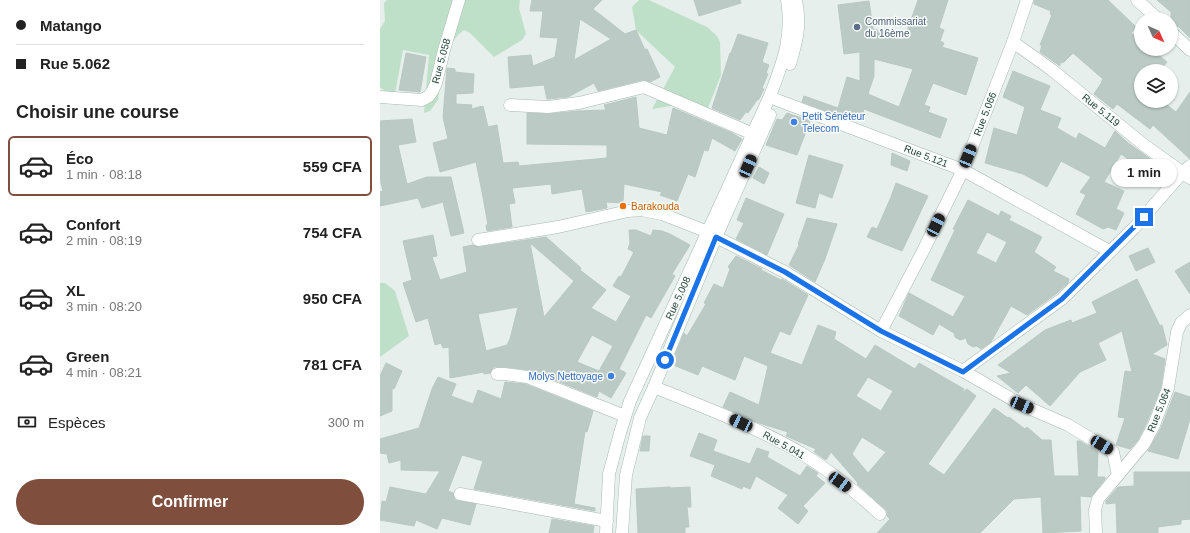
<!DOCTYPE html>
<html lang="fr">
<head>
<meta charset="utf-8">
<style>
	body { margin:0; font-family:Helvetica,sans-serif; background:#f2f2f2; color:#222; height:100vh; display:flex; flex-direction:column; font-size:15px; white-space:nowrap }
	* { box-sizing:border-box; margin:0 }
	p { font-size:13px; color:#767676 }
	.icon { flex:none; width:22px; height:22px; fill:none; stroke:currentColor; stroke-width:2; stroke-linecap:round; stroke-linejoin:round }
	.map { position:relative; flex:1; overflow:hidden }
	.drawer { display:flex; flex-direction:column; background:#fff; width:380px }
	.drawer>* { flex:none }
	.hud { display:grid; align-content:center; height:88px; padding:0 16px; background:#fff }
	.needle { width:26px; rotate:135deg }
	.controls { position:absolute; left:754px; top:12px; display:grid; gap:8px }
	.controls a { display:grid; place-items:center; width:44px; height:44px; border-radius:50%; background:#fff; box-shadow:0 1px 3px #0004; font-size:20px }
	.end { position:absolute; width:18px; height:18px; margin:-9px; border:5px solid #1a73e8; background:#fff; box-shadow:0 0 0 2px #fff }
	.from { border-radius:50% }
	.bubble { position:absolute; height:28px; border-radius:14px; background:#fff; box-shadow:0 1px 3px #0004; font-size:13px; font-weight:700; line-height:28px; text-align:center }
	.car { position:absolute; width:12px; height:24px; margin:-12px -6px; border-radius:5px; box-shadow:0 0 3px 1px #0007; background:linear-gradient(#222 24%,#8ab4d8 0 40%,#222 0 76%,#8ab4d8 0 86%,#222 0) }
	.hud b { display:flex; align-items:center; gap:14px; height:38px; font-size:15px }
	.hud b+b { border-top:1px solid #e0e0e0 }
	.hud i { width:10px; height:10px; background:#222 }
	ul { padding:0; list-style:none }
	li { display:flex; align-items:center; gap:12px; height:60px; margin:0 8px 6px; padding:0 8px; border:2px solid transparent; border-radius:6px }
	li div { flex:1 }
	li b { display:block; font-size:15px }
	li em { font-style:normal; font-weight:700 }
	li.selected { border-color:#804e3d }
	li>.icon { width:36px; height:36px; stroke-width:1.5 }
	h2 { padding:0 16px; font-size:18px; line-height:48px }
	.pay { display:flex; align-items:center; gap:10px; height:44px; padding:0 16px; font-size:15px }
	.pay p { margin-inline-start:auto }
	.primary-button { display:flex; gap:8px; margin-top:auto; padding:8px 16px }
	.primary-button a { flex:1; height:46px; border-radius:24px; background:#804e3d; color:#fff; font-size:16px; font-weight:700; line-height:46px; text-align:center }
	main { display:flex; flex:1; min-height:0 }
	.map>svg:first-child { display:block }
</style>
</head>
<body>
<main>
<section class="drawer">
<div class="hud">
<b><i class="from"></i>Matango</b>
<b><i></i>Rue 5.062</b>
</div>
<h2>Choisir une course</h2>
<ul>
<li class="selected"><svg class="icon" aria-label="car" viewBox="0 0 24 24"><path d="M5 17H2v-5l4-1 3-4h7l3 4 3 1v5h-3M9 17h6M6 11h13"/><circle cx="7" cy="17" r="2"/><circle cx="17" cy="17" r="2"/></svg><div><b>Éco</b><p>1 min · 08:18</p></div><em>559 CFA</em></li>
<li><svg class="icon" aria-label="car" viewBox="0 0 24 24"><path d="M5 17H2v-5l4-1 3-4h7l3 4 3 1v5h-3M9 17h6M6 11h13"/><circle cx="7" cy="17" r="2"/><circle cx="17" cy="17" r="2"/></svg><div><b>Confort</b><p>2 min · 08:19</p></div><em>754 CFA</em></li>
<li><svg class="icon" aria-label="car" viewBox="0 0 24 24"><path d="M5 17H2v-5l4-1 3-4h7l3 4 3 1v5h-3M9 17h6M6 11h13"/><circle cx="7" cy="17" r="2"/><circle cx="17" cy="17" r="2"/></svg><div><b>XL</b><p>3 min · 08:20</p></div><em>950 CFA</em></li>
<li><svg class="icon" aria-label="car" viewBox="0 0 24 24"><path d="M5 17H2v-5l4-1 3-4h7l3 4 3 1v5h-3M9 17h6M6 11h13"/><circle cx="7" cy="17" r="2"/><circle cx="17" cy="17" r="2"/></svg><div><b>Green</b><p>4 min · 08:21</p></div><em>781 CFA</em></li>
</ul>
<div class="pay"><svg class="icon" aria-label="cash" viewBox="0 0 24 24"><path d="M3 7h18v10H3z"/><circle cx="12" cy="12" r="2"/></svg>Espèces<p>300 m</p></div>
<div class="primary-button"><a>Confirmer</a></div>
</section>
<div class="map">
<svg width="810" height="533" viewBox="0 0 810 533">
	<rect width="100%" height="100%" fill="#e6efeb"/>
	<!-- green -->
	<g fill="#bfe0c8">
		<path d="M7,0H140L139,8L146,34L142,40L114,57L90,33L84,30L79,34L65,51L58,100L50,111L44,113L49,55L23,50L14,99L0,87V29L5,21L4,3Z"/>
		<path d="M259,0H269L327,27L337,36L340,42L341,75L326,113L304,104L272,109L295,67L256,30L252,7Z"/>
		<path d="M0,283H5L15,291L29,336L0,357Z"/>
	</g>
	<!-- building -->
	<g fill="#bbcac4" stroke="#b8c9c2" fill-rule="evenodd">
		<path d="M152,0H222L213,9L245,34L256,30L265,50L267,49L280,77L270,82L262,80L218,91L214,83L188,97L168,99H167L164,85L130,88L128,57L151,55L153,66L175,57L178,38L160,37L163,11H150ZM200,19L231,39L194,60Z"/>
		<path d="M314,0H360L361,3L319,16Z"/>
		<path d="M538,0H568L559,28L564,30L560,41L564,43L562,47L598,58L586,95L553,83L544,105L550,107L548,112L567,119L560,138L484,109L481,118L472,116L471,120L422,102L424,96L458,108L467,77L480,81V52L464,54L458,5L489,1L493,29L525,37ZM494,59L533,69L519,107L488,94L494,76Z"/>
		<path d="M654,0H728L756,27L751,33L761,40V49H772L787,62L780,71H761V101H782L796,112L810,92V159L773,125L770,129L737,104L733,109L714,94L722,82H721L723,79L693,53L684,62L680,63V66L660,52L662,45H660L672,15L670,14L671,11L654,4Z"/>
		<path d="M777,0H810V38L798,26L797,27L791,25V12Z"/>
		<path d="M358,34L388,43L382,62L389,65L386,73L388,74L382,88L384,89L379,99L377,100L368,113L366,112L360,120L332,108L350,53H351Z"/>
		<path d="M26,53L46,57L40,92L19,90Z"/>
		<path d="M67,68L75,69V72L94,74L93,93L76,94V104L92,105L91,109L103,106L108,127L117,125L123,163L138,162L139,166L227,158V145L147,144V113L169,114L197,111L226,110L224,105L256,97L259,128L287,135L293,108L352,133L362,139L355,151L332,138L328,151L324,150L315,177L308,174L297,201L280,195L282,192L244,184L243,203L226,202L227,208L206,212L202,189L172,194L171,184L132,188L135,203L129,204L132,227L107,231L106,225H108L103,197L96,162L60,172L53,143L68,139L63,117Z"/>
		<path d="M633,71L670,86L660,110L681,118L677,128L696,139L699,133L725,148L735,131L747,142L791,174L783,184L741,154L724,182L744,191L736,209L744,213L736,230L728,227L723,229L696,214L706,195L700,192L711,177L681,161L667,187L643,174L605,163L614,128L637,135L645,107L623,97Z"/>
		<path d="M407,113L430,121L417,155L386,145L397,119L402,120Z"/>
		<path d="M32,119L36,142L18,145L27,184L47,177H71L84,233L71,236L63,202L42,208L38,198L0,206V192L3,191L0,179V121Z"/>
		<path d="M512,153L530,161L527,171L511,165Z"/>
		<path d="M429,155L463,165L452,198L439,193L435,208L416,203Z"/>
		<path d="M379,167L389,173L384,184L373,178Z"/>
		<path d="M516,183L548,196L522,251L487,237L492,227L497,229L511,197Z"/>
		<path d="M366,198L404,214L387,255L356,239L364,223L357,220Z"/>
		<path d="M588,200L619,216L621,211L631,216L629,220L662,237L654,252L676,267L673,271L689,279L688,283L677,293L647,315L631,306L611,342L601,349L597,346L593,347L588,344L586,338L580,340L575,337L574,333L559,324L553,335L519,316L529,293L573,317L585,296L551,280L575,230L573,229ZM607,232L627,242L616,263L596,253Z"/>
		<path d="M427,218L457,224L445,259L435,282L409,265L419,245L418,244Z"/>
		<path d="M249,230H256L271,236L273,230L282,231L290,234L310,245L292,274L295,276L271,318L266,315L239,369L246,373L231,398L219,391L217,397L150,370L126,367H114L110,373L104,374V372L70,378L69,347L63,348L61,343L55,345L48,318L36,322L23,283L32,280L23,241L53,235L57,256L52,257L60,280L87,272L83,247L93,245L99,247L166,237L201,268L200,270L226,290L211,308L236,322L251,296L233,286L239,276L241,277L254,252L248,249L250,243ZM150,243L194,281L164,317ZM138,307L130,339L127,345L106,351L98,314ZM212,335L233,346L219,371L197,362Z"/>
		<path d="M768,248L775,262L756,271L749,256Z"/>
		<path d="M356,256L382,269L381,270L401,280L402,279L428,295L410,335L400,331L390,353L422,365L438,325L456,332L454,339L486,359L495,345L535,369L539,363L584,389L582,393L587,389L596,396L548,464L564,475L614,408L628,418L629,417L645,429L647,427L662,440H671L674,476H699L697,441H700L718,452L717,477H725V479L711,497L700,496L701,531L663,533L661,497L634,499L600,533H497L510,519L507,516V511L477,484L478,483L451,452L446,460L434,452L436,449L406,436L408,432L376,422L343,407L350,392L379,405L388,366L364,356L355,380L322,366L318,375L291,364L304,333L307,336L326,304L324,303L334,284L343,288L350,269L348,267ZM488,377L513,391L501,411L476,396ZM482,437L506,452L488,473L472,454Z"/>
		<path d="M810,262V294L795,271Z"/>
		<path d="M757,279L780,326L782,325L787,345L772,354L785,359L781,387L767,422L758,440L750,449L736,445L745,418L738,417L745,371L752,372L742,331L718,343L726,360L700,372L670,406L646,385L638,393L617,376L631,373L618,365L665,330L691,320L692,323L717,313L712,302Z"/>
		<path d="M6,363L22,371L14,389L12,388V411L0,416V376Z"/>
		<path d="M58,377L76,384L71,396L93,404L98,390L121,399L125,382L145,384L213,411L207,432L205,431L194,504L215,508V511L94,489L103,461L82,455L68,491L73,493L75,500L96,504L90,525L62,518L57,529L36,520L34,526L0,520L2,501L6,502L10,487L46,494L60,471L21,470V460L9,463L7,454L0,453V439L39,428L52,389Z"/>
		<path d="M795,392L810,397V419L798,459L768,451L781,428Z"/>
		<path d="M319,433L337,440L333,451L370,464L377,448L389,452L387,457L420,476L427,466L438,473L436,476L445,483L423,506L428,511L418,524L398,508L408,495L376,476L370,489L363,486L362,489L331,476L335,465L310,456Z"/>
		<path d="M263,436H270L269,451H260Z"/>
		<path d="M754,472H810V519L801,520V524L778,527V533H737L736,503L726,504V501L738,487L754,486Z"/>
		<path d="M290,487V488L310,487L311,507H307L309,527H305V533H258L256,489Z"/>
		<path d="M172,519L214,526L213,533H169Z"/>
	</g>
	<g fill="none" stroke-linecap="round" stroke-linejoin="round">
		<defs>
			<g id="street">
				<path d="M757,0L778,19"/>
				<path d="M791,32L810,50"/>
				<path d="M633,42L672,70L764,145L810,178"/>
				<path d="M0,97L42,100L49,96L53,90L56,83L64,50L79,0"/>
				<path d="M397,100L583,170L729,251"/>
				<path d="M130,105L168,107L199,103L264,87L373,134"/>
				<path d="M336,237L405,272L501,331L583,371L642,405L688,425L733,452L738,475L718,499L715,510L716,533"/>
				<path d="M98,240L178,227L248,211L262,210L282,214L328,232"/>
				<path d="M501,331L542,253L583,170L633,42L647,0"/>
				<path d="M583,371L682,299L754,228L802,173L810,166"/>
				<path d="M117,374H125L147,377L245,416"/>
				<path d="M274,387C324,407 374,426 421,453C449,470 476,492 500,514"/>
				<path d="M738,475L764,444L774,425L788,388L797,332L801,323L810,315"/>
				<path d="M80,494L227,521"/>
			</g>
			<g id="secondary">
				<path d="M410,64C417,40 421,26 416,0"/>
				<path d="M226,533L229,474L240,433L250,401L390,96C403,62 413,37 407,0"/>
				<path d="M242,533L246,475L260,418L274,387L336,237L390,115"/>
			</g>
		</defs>
		<!-- street casing -->
		<use href="#street" stroke="#a8b8b2" stroke-width="13"/>
		<!-- secondary casing -->
		<use href="#secondary" stroke="#a4bbb3" stroke-width="13"/>
		<!-- street -->
		<use href="#street" stroke="#fff" stroke-width="12"/>
		<!-- secondary -->
		<use href="#secondary" stroke="#fff" stroke-width="12"/>
	</g>
	<g fill="none" stroke-linecap="round" stroke-linejoin="round">
		<!-- route -->
		<path stroke="#1a73e8" stroke-width="5" d="M285,360L336,237L405,272L501,331L583,372L682,299L764,217"/>
	</g>
	<!-- markers -->
	<circle fill="#5c6f8a" stroke="#f7fbf9" stroke-width="1.5" cx="477" cy="27" r="4"/>
	<g fill="#3f7fe0" stroke="#f7fbf9" stroke-width="1.5">
		<circle cx="414" cy="122" r="4"/>
		<circle cx="231" cy="376" r="4"/>
	</g>
	<circle fill="#e8710a" stroke="#f7fbf9" stroke-width="1.5" cx="243" cy="206" r="4"/>
	<g text-anchor="middle" dominant-baseline="central" stroke-width="3" stroke-linejoin="round" paint-order="stroke">
		<!-- service labels -->
		<g font-size="10" fill="#4e5e75" stroke="#f7fbf9" text-anchor="start">
			<text x="485" y="21">Commissariat<tspan x="485" dy="12">du 16ème</tspan></text>
		</g>
		<!-- street labels -->
		<g font-size="10" fill="#24423a" stroke="#f7fbf9">
			<text transform="translate(61 61) rotate(-75)">Rue 5.058</text>
			<text transform="translate(721 110) rotate(39)">Rue 5.119</text>
			<text transform="translate(605 114) rotate(-69)">Rue 5.066</text>
			<text transform="translate(546 156) rotate(21)">Rue 5.121</text>
			<text transform="translate(298 298) rotate(-65)">Rue 5.008</text>
			<text transform="translate(779 410) rotate(-68)">Rue 5.064</text>
			<text transform="translate(404 445) rotate(29)">Rue 5.041</text>
		</g>
		<!-- shop labels -->
		<g font-size="10" fill="#366cbe" stroke="#f7fbf9" text-anchor="start">
			<text x="422" y="116">Petit Sénéteur<tspan x="422" dy="12">Telecom</tspan></text>
			<text x="223" y="376" text-anchor="end">Molys Nettoyage</text>
		</g>
		<!-- food labels -->
		<g font-size="10" fill="#c56008" stroke="#f7fbf9" text-anchor="start">
			<text x="251" y="206">Barakouda</text>
		</g>
	</g>
</svg>
<div class="controls">
<a><svg class="needle" viewBox="-14 -14 28 28"><path d="M0-13l5 13h-10z" fill="#e53935"/><path d="M0 13l5-13h-10z" fill="#767676"/></svg></a>
<a><svg class="icon" aria-label="layers" viewBox="0 0 24 24"><path d="M12 4l9 5-9 5-9-5zM3 14l9 5 9-5"/></svg></a>
</div>
<i class="end from" style="left:285px;top:360px"></i>
<i class="end" style="left:764px;top:217px"></i>
<div class="bubble" style="left:731px;top:159px;width:66px">1 min</div>
<i class="car" style="left:588px;top:156px;rotate:22deg"></i>
<i class="car" style="left:368px;top:166px;rotate:24deg"></i>
<i class="car" style="left:556px;top:225px;rotate:26deg"></i>
<i class="car" style="left:642px;top:405px;rotate:113deg"></i>
<i class="car" style="left:361px;top:423px;rotate:295deg"></i>
<i class="car" style="left:722px;top:445px;rotate:121deg"></i>
<i class="car" style="left:460px;top:482px;rotate:126deg"></i>
</div>
</main>
</body>
</html>
